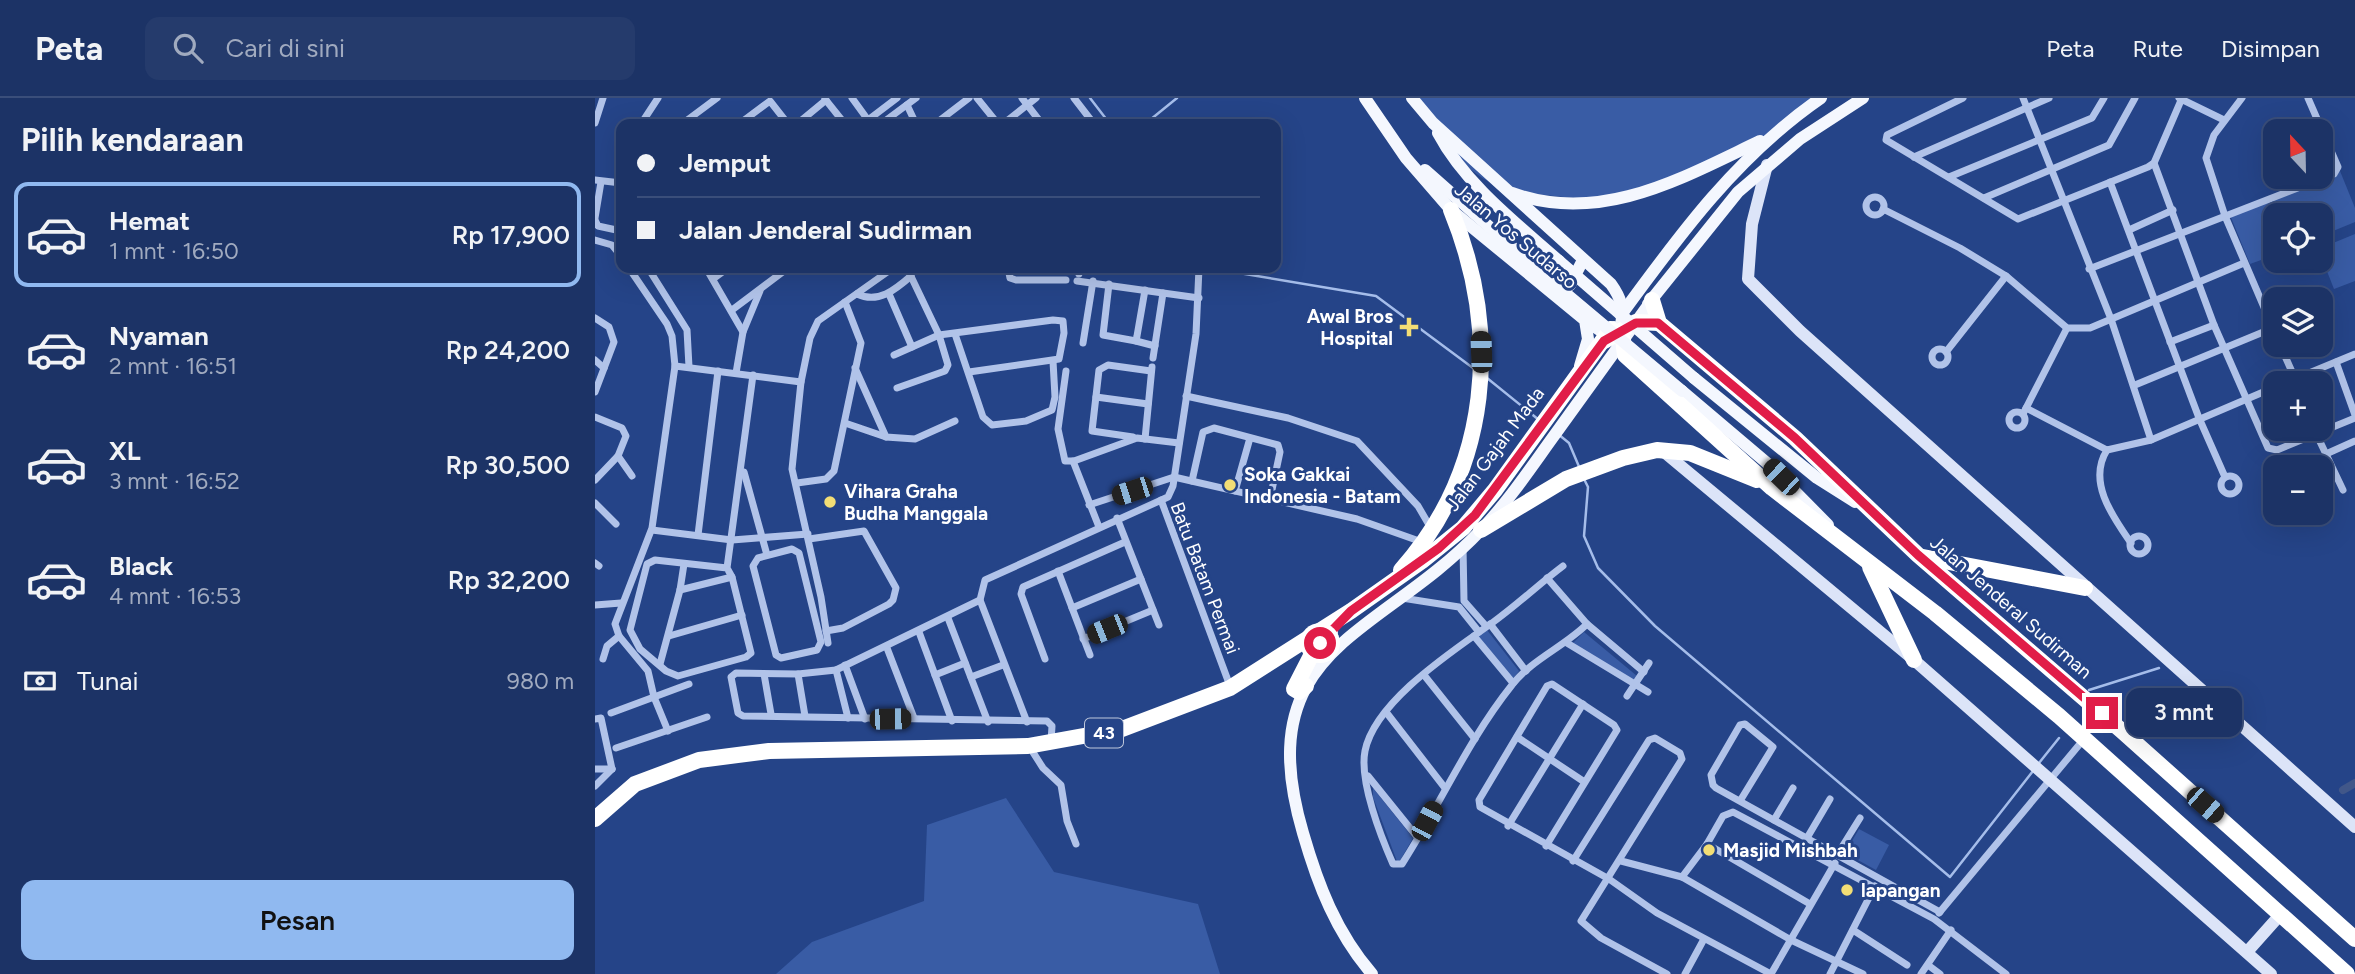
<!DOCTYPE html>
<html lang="id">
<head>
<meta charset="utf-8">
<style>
	body { margin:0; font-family:Figtree,sans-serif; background:#253b6c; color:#f1f3f6; height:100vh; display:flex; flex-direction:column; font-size:26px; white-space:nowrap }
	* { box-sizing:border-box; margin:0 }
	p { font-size:23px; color:#a0aabf }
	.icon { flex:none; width:38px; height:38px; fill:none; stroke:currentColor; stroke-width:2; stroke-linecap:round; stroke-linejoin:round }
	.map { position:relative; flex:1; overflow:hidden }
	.side { display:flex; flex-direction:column; background:#1c3366; width:595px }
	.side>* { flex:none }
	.top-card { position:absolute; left:21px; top:21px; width:665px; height:154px; border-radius:14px; box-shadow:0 7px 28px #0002,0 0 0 2px #3a4e7a; display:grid; align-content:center; height:154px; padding:0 21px; background:#1c3366 }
	.needle { width:46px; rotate:338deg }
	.buttons { position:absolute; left:1668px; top:21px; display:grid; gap:14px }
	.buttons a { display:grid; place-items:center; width:70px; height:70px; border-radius:14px; background:#1c3366; box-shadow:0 7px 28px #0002,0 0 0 2px #3a4e7a; font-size:35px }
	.end { position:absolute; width:32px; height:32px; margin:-16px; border:9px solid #e11d48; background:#fff; box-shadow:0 0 0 4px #fff }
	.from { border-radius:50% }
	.bubble { position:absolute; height:49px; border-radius:14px; background:#1c3366; box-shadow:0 7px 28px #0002,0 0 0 2px #3a4e7a; font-size:23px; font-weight:600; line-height:49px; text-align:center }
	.car { position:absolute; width:21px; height:42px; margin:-21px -10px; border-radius:9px; box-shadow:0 0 5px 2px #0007; background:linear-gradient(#222 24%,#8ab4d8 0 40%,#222 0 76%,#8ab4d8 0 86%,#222 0) }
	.top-card b { display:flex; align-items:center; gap:24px; height:66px; font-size:26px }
	.top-card b+b { border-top:2px solid #3a4e7a }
	.top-card i { width:18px; height:18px; background:#f1f3f6 }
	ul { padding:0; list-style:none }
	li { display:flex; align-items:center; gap:21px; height:105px; margin:0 14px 10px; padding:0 7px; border:4px solid transparent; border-radius:14px }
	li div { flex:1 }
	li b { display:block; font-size:26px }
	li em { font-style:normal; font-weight:600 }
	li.active { border-color:#90b9f0 }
	li>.icon { width:63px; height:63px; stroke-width:1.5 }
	h2 { padding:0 21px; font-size:32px; line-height:84px }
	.pay { display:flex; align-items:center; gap:18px; height:77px; padding:0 21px; font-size:26px }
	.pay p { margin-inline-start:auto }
	.button { display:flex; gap:14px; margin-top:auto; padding:14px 21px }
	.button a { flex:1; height:80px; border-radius:14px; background:#90b9f0; color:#111; font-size:28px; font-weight:600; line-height:80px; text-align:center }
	header { display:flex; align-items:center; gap:42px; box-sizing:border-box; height:98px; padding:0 35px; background:#1c3366; border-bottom:2px solid #3a4e7a }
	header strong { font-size:33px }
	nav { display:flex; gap:38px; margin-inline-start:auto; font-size:24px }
	.search { width:490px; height:63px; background:#253b6c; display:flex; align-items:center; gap:18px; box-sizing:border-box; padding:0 24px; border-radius:14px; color:#a0aabf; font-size:26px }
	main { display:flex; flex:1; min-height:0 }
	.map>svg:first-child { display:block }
</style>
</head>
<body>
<header>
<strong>Peta</strong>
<div class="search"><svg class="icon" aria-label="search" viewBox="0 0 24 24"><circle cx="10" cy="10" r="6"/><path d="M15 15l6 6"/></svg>Cari di sini</div>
<nav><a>Peta</a><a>Rute</a><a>Disimpan</a></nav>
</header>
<main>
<section class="side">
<h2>Pilih kendaraan</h2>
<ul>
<li class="active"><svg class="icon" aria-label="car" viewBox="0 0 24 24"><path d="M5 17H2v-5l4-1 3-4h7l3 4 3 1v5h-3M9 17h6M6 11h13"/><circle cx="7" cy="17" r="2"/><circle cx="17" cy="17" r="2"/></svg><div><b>Hemat</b><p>1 mnt · 16:50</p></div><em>Rp 17,900</em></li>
<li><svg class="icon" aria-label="car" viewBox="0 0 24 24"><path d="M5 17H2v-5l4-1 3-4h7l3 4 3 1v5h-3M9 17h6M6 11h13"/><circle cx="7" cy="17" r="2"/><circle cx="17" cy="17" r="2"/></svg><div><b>Nyaman</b><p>2 mnt · 16:51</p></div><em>Rp 24,200</em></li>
<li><svg class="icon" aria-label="car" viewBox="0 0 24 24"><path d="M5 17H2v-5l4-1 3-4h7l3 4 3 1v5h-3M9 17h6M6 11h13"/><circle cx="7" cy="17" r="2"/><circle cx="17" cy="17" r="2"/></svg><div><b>XL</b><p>3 mnt · 16:52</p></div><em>Rp 30,500</em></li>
<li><svg class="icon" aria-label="car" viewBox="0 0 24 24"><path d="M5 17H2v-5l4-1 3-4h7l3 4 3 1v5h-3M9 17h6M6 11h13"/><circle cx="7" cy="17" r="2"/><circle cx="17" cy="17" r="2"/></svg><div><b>Black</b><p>4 mnt · 16:53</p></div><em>Rp 32,200</em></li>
</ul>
<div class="pay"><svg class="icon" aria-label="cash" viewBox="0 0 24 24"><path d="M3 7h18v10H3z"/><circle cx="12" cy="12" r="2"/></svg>Tunai<p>980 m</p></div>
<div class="button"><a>Pesan</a></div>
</section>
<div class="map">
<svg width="1760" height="876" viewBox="0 0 1760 876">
	<rect width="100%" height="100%" fill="#254488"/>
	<!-- green -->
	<g fill="#395ca5">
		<path d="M815,0H1233C1148,58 1078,110 969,99C948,97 922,95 901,87C865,72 839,29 815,0Z"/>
		<path d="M1745,73L1760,110V124L1726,138V117H1680V157L1655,166L1635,117Z"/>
		<path d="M1760,136V183L1739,191L1726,158V150Z"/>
		<path d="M892,532L924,573L915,584L879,542Z"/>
		<path d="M989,534L1042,578L1037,584L976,547Z"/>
		<path d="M778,690L818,740L803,766L778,699Z"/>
		<path d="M411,700L459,774L603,806L625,876H181L217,844L329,803L332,727Z"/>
		<path d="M1264,731L1294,747L1281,772L1250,755Z"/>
	</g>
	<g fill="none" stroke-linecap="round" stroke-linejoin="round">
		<!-- stream -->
		<g stroke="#a5bdea" stroke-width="2.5">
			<path d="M495,0L515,26"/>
			<path d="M550,26L582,0"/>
			<path d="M629,170L632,173L781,198L878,270"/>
			<path d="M892,280L944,322"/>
			<path d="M963,336L974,345L985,371"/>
			<path d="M989,381L993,389L989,438L1003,470L1060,528L1355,779L1438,673"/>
			<path d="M1494,592L1564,570"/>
			<path d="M1444,665L1464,640"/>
		</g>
		<!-- canal -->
		<path stroke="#415789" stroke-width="8" d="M1748,692L1760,685"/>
		<!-- street -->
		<g stroke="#b1c3e9" stroke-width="7">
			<path d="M257,0L273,22L302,0"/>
			<path d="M382,0L403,26"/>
			<path d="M427,0L447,26"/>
			<path d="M479,0L499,26"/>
			<path d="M1368,0L1292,37L1291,42L1423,121L1553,69L1559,65L1587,0"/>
			<path d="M1428,0L1516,221L1556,342"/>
			<path d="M1584,0L1629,22"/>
			<path d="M1647,0L1619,37L1611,60L1630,118L1680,235"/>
			<path d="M230,1L250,26"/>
			<path d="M312,7L321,26"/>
			<path d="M0,25L8,0"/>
			<path d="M46,26L63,0"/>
			<path d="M87,26L122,0"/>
			<path d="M144,26L175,3L193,26"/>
			<path d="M202,26L231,2"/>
			<path d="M286,26L321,0"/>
			<path d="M340,26L374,0"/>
			<path d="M408,26L441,0"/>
			<path d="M1319,59L1454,0"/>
			<path d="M1559,65L1619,227L1673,350L1682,352L1760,320"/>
			<path d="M1354,79L1497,20L1509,0"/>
			<path d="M0,82L26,85"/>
			<path d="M1515,84L1604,320L1630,379"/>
			<circle cx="1280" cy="108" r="9"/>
			<path d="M1389,100L1514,47L1540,0"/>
			<path d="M1288,111L1365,150L1411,178L1472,230H1495L1649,165"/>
			<path d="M0,120L6,84"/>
			<path d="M0,122L3,128L26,133"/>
			<path d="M1534,132L1578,112"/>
			<path d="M0,142L17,147L26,158"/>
			<path d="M34,170L72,226L77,238L80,268L57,430L20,526L24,538L53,573L59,599L73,633"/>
			<path d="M53,170L92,232L94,269"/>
			<path d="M111,170L148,234L141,275"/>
			<path d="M413,170L415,180L421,182H471"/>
			<path d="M1494,171L1739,76L1743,69L1713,0"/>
			<path d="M484,176L485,170"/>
			<path d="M118,181L133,170"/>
			<path d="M482,183L604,200"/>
			<path d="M514,186L508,237L541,243L542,238L550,192"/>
			<path d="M262,196C283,206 300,192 316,178"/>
			<path d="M294,196L317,249"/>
			<path d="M137,212L193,170"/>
			<path d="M0,220L14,229L19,244L0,294"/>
			<path d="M148,234L165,193"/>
			<path d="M360,236L388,319L397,327L431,323L457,312L460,299L458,263"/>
			<path d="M541,243L560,248"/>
			<path d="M1575,244L1619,227"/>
			<path d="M488,245L498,183"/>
			<path d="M1685,247L1702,285"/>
			<circle cx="1345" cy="259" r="8"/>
			<path d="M1351,254L1411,178"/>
			<path d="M299,257L344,237L458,222L468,223L469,235L464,261L374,274"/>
			<path d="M558,260L568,195"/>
			<path d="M0,262L9,270"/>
			<path d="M1741,264L1760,317"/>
			<path d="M80,268L206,284"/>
			<path d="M260,270L291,339L320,341L360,323"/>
			<path d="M471,273L463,331L470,363H479L542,340L584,345"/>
			<path d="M1690,285L1760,256"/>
			<path d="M1540,287L1678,230"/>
			<path d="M302,290L350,273L353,267L344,237L312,170"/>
			<path d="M591,298L693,320L762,343L823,408L837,432"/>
			<path d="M501,299L553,306"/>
			<path d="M1431,310L1512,352L1556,342L1680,289"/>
			<circle cx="1422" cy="322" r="8"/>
			<path d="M1428,316L1472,230"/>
			<path d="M0,319L27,330L31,338L23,358L0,382"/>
			<path d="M250,325L291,339"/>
			<path d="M1719,331L1748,392"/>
			<path d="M538,339L497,333L504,272L513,267L556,273"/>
			<path d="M550,341L557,269"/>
			<path d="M1512,352C1492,384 1518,419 1536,445"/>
			<path d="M1731,356L1760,343"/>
			<path d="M23,358L37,378"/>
			<path d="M478,363L504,429"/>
			<path d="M149,374L172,457"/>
			<circle cx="1635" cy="387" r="9"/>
			<path d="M597,383L608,334L619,330L683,347L685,354L675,401"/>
			<path d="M202,385L231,381L239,373L266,245L250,204"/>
			<path d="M640,393L655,340"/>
			<path d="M566,402L635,588"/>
			<path d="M0,405L21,426"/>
			<path d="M494,407L579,379L762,421L827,444"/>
			<path d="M522,420L564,527"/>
			<path d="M57,432L137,442L213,436"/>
			<path d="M103,437L123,273"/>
			<circle cx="1544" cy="447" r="9"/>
			<path d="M214,441L269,433L301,490L298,502L294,506L248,530L231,533"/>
			<path d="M868,449L869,503L891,528"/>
			<path d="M197,451L204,455L226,544L222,552L186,560L181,557L158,468L163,460Z"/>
			<path d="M0,465L4,468"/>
			<path d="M968,468C944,486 922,507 897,525C858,553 780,603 770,653C764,683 786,739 798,766H807C845,707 873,642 917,587C936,562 970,548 992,526"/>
			<path d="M132,470L60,462L52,466L35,532L45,551L71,573L83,578L151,559L156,555L137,479L132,470L158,277"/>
			<path d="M463,473L495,557"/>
			<path d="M952,480L992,526L1049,574"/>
			<path d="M85,492L137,479"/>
			<path d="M807,500L864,509L884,534"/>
			<path d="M385,502L432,624"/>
			<path d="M0,507L26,505"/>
			<path d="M477,510L546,481"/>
			<path d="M353,520L393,624"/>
			<path d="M895,526L931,573"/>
			<path d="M324,534L357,623"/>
			<path d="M74,538L147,517"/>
			<path d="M879,538L918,585"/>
			<path d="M488,541L558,512"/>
			<path d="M233,545L226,499L197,371L206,284L215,240L223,223L298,170"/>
			<path d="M972,545L1053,594"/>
			<path d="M292,550L319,620"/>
			<path d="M8,561L12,548L24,538"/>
			<path d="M450,561L426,496L428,489L530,444"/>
			<path d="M65,566L85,492L89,466"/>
			<path d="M250,567L270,621"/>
			<path d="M241,572L253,620"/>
			<path d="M169,576L176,616"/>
			<path d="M203,576L210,618"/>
			<path d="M340,577L370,565"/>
			<path d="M829,577L880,641"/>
			<path d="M376,579L408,567"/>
			<path d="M1032,598L1054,565"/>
			<path d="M791,614L850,690"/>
			<path d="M16,615L94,586"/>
			<path d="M0,621L6,620L17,671"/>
			<path d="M922,639L988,683"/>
			<path d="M456,644L457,628L452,623L148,618L143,615L136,579L141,575L203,576L241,572L385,502L390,482L573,399L578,388L601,236L604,170"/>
			<path d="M434,648L448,670L466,687L472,723L481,746"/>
			<path d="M21,650L112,619"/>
			<path d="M0,671H17"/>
			<path d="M773,678L823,740"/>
			<path d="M0,688L17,671"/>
			<path d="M1145,703L1178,649L1150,626L1145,627L1116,677L1118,687L1121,690L1345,814"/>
			<path d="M1179,722L1198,690"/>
			<path d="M913,728L988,606"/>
			<path d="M1212,740L1235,701"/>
			<path d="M1112,746L1215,806"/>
			<path d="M951,748L1022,632L1019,627L957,586L952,588L884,702L885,709L1014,781L1062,815L1176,876"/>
			<path d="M1242,757L1265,720"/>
			<path d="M978,763L1054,642L1060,640L1085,655L1087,661L986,823L1006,840L1072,876"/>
			<path d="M1026,763L1087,779L1196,842L1268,876"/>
			<path d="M1087,779L1112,746L1128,718L1138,714L1339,821L1411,876"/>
			<path d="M1344,815L1489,641"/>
			<path d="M1258,832L1312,867"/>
			<path d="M1333,867L1345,876"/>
			<path d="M1090,876L1109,841"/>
			<path d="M1176,876L1240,765"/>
			<path d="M1235,876L1280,788"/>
			<path d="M1326,876L1356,832"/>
		</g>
		<!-- secondary -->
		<g stroke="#dce4f8" stroke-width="12">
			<path d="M1172,67L1157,126L1153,181L1205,233L1760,729"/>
			<path d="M1069,354L1319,562L1676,876"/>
			<path d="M1652,854L1685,817"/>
		</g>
		<!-- primary -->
		<g stroke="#f4f7fe" stroke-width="12">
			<path d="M770,0L811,60L856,112L990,222L993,241L985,268"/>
			<path d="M817,0L838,25L1016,186C1026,200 1029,210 1026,227"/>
			<path d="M843,35C870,86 921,125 964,163"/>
			<path d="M830,72L950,178"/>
			<path d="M917,95C1006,127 1087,80 1165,43"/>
			<path d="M958,195L975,187L988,162"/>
			<path d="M1053,206L1143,94L1205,41L1268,0"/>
			<path d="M1026,217C1085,136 1143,57 1226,0"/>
			<path d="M990,222L1006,233L1019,229"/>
			<path d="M1099,280L1222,380L1260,404"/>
			<path d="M1087,293L1172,365L1233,427"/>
			<path d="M777,876C741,834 723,787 708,735C653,548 784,540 886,432C914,403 937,368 961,335C993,291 1025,247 1057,202"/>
		</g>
		<!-- highway -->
		<g stroke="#fff" stroke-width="16">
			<path d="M1057,202L1064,225L1200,340L1323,457L1527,633L1760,841"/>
			<path d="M1028,242L1030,257L1177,390L1340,515L1464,618L1752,876"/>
			<path d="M1009,243L1041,224L1064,225"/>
			<path d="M886,432L971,381L1028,360L1062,352L1095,355L1162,382"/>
			<path d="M1328,459L1490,490"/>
			<path d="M1275,469L1319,562"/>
			<path d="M806,472C896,371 906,234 856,112"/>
			<path d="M711,588L704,594L699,591L718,554L735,534"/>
			<path d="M0,721L40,686L104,662L174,653L433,648L527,631L635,590L756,513L827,463L868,430L900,392L1016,231"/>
		</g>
		<!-- primary-bridge -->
		<g stroke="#f4f7fe" stroke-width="12">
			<path d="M964,163L1099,280"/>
			<path d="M950,178L1087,293"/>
		</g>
	</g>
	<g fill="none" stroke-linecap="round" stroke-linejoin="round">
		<!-- route -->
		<path stroke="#e11d48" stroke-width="9" d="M725,545L756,513L844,450L880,417L1009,243L1041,225H1063L1200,340L1323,457L1507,615"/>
	</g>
	<!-- markers -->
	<g fill="#f3de75" stroke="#254488" stroke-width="2.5">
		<path d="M810.5 218.5h7v7h7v7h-7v7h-7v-7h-7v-7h7z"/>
		<circle cx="635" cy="387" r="7"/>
		<circle cx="235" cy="404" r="7"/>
		<circle cx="1114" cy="752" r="7"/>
		<circle cx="1252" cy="792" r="7"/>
	</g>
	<g text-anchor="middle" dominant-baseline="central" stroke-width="6" stroke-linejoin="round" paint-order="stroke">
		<!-- shield labels -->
		<rect fill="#254488" stroke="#bec7db" stroke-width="2" x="490" y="620.5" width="38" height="29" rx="5"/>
		<g font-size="18" font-weight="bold" fill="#fff">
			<text x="509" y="635">43</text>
		</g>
		<!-- street labels -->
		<g font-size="19" fill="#fff" stroke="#254488">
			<text transform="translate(921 138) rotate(40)">Jalan Yos Sudarso</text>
			<text transform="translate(900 351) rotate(-53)">Jalan Gajah Mada</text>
			<text transform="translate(610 480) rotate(69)">Batu Batam Permai</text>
			<text transform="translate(1416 509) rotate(41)">Jalan Jenderal Sudirman</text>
		</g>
		<!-- poi labels -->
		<g font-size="19" font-weight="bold" fill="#fff" stroke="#254488" text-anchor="start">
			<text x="798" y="218" text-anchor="end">Awal Bros<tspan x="798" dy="22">Hospital</tspan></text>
			<text x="649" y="376">Soka Gakkai<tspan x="649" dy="22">Indonesia - Batam</tspan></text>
			<text x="249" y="393">Vihara Graha<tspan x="249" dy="22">Budha Manggala</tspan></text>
			<text x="1128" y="752">Masjid Mishbah</text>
			<text x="1266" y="792">lapangan</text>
		</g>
	</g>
</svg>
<div class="buttons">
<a><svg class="needle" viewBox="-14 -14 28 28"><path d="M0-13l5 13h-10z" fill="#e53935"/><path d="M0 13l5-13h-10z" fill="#a0aabf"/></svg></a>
<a><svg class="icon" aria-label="locate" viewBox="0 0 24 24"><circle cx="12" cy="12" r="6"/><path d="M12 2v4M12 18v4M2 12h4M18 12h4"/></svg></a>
<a><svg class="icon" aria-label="layers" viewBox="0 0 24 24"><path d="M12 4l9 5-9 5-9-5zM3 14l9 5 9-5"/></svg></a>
<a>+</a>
<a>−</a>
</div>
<i class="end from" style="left:725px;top:545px"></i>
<i class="end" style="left:1507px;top:615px"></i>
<div class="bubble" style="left:1531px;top:590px;width:116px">3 mnt</div>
<i class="car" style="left:886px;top:254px;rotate:358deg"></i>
<i class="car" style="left:1186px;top:379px;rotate:314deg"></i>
<i class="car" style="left:537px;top:393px;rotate:252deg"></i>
<i class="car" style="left:512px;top:531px;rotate:248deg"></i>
<i class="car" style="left:295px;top:621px;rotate:89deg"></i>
<i class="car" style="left:1610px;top:707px;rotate:131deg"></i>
<i class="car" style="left:832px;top:723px;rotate:28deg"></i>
<div class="top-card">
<b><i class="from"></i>Jemput</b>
<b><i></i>Jalan Jenderal Sudirman</b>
</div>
</div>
</main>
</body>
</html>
